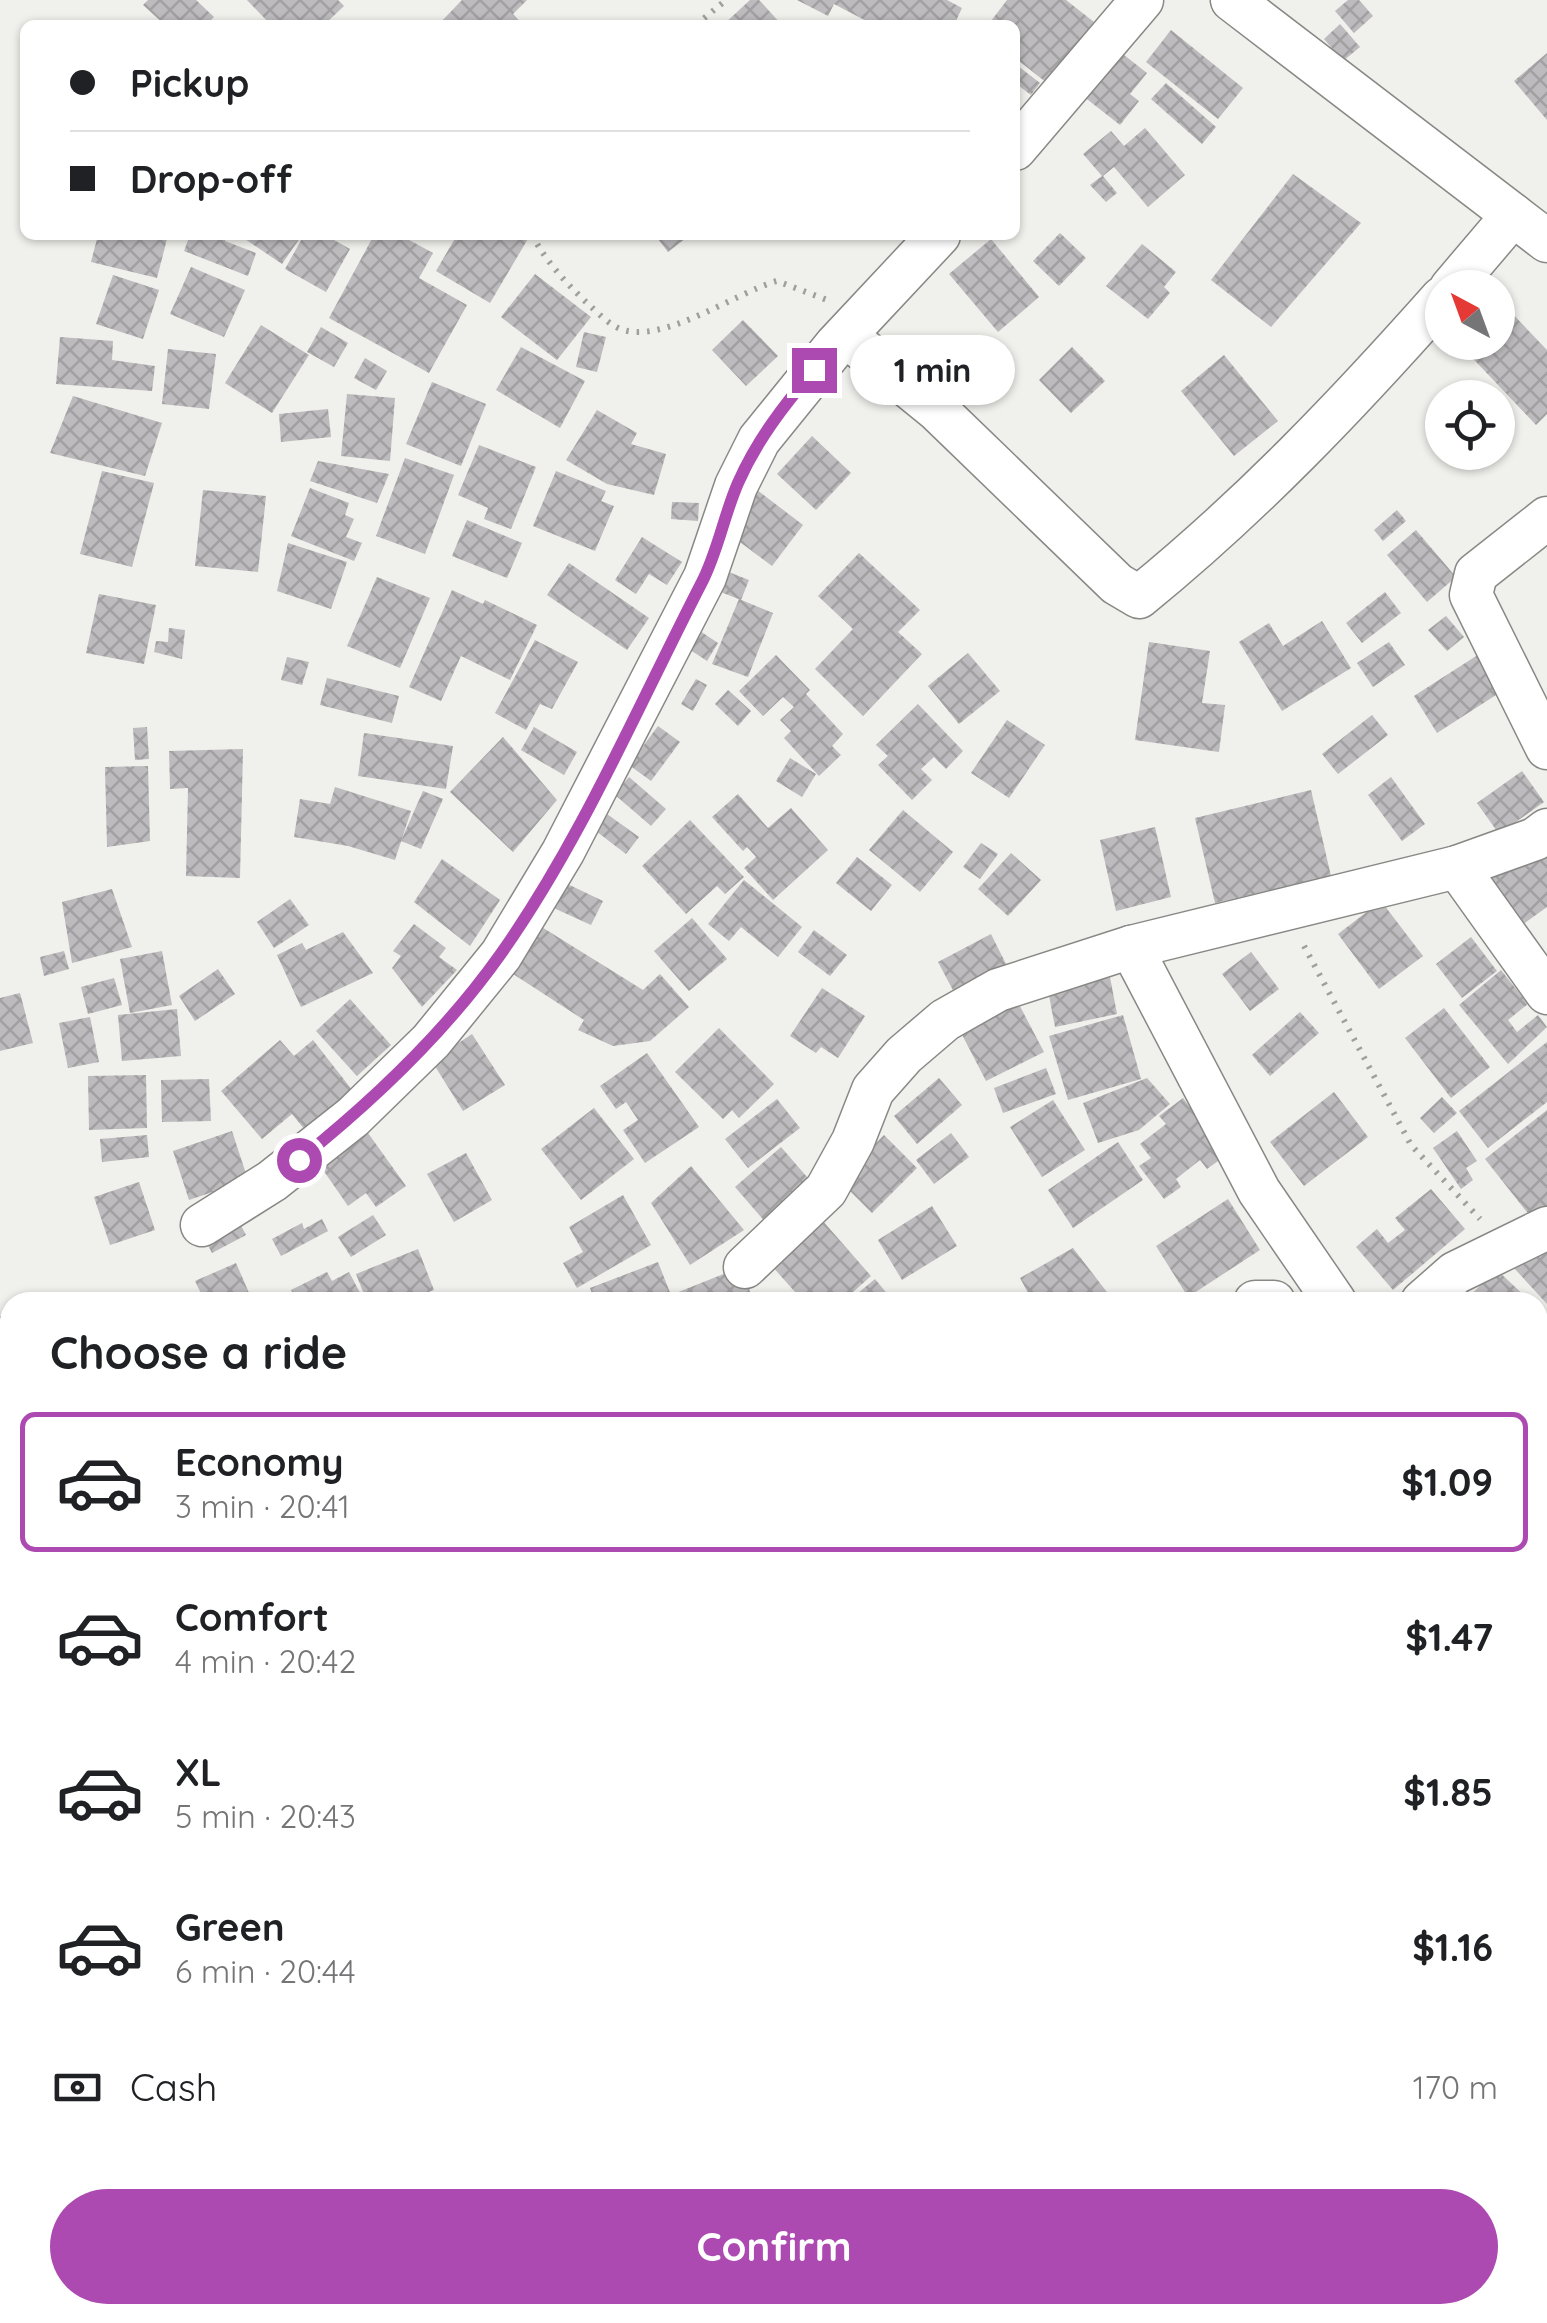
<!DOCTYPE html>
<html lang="en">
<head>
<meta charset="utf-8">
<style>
	body { margin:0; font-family:Quicksand,sans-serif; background:#f6f6f6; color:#202124; height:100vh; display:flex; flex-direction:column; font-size:38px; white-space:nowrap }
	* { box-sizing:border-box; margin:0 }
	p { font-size:32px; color:#757577 }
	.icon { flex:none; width:55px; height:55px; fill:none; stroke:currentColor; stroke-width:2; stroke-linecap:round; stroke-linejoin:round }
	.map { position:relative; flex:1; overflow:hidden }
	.details { position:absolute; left:0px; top:1292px; width:1548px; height:1032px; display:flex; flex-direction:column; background:#fff; border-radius:30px 30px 0 0; box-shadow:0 2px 8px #0004 }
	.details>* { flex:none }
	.hud { position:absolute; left:20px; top:20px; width:1000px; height:220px; border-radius:15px; box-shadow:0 2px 8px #0004; display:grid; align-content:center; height:220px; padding:0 50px; background:#fff }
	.needle { width:65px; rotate:319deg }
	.controls { position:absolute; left:1425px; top:270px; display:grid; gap:20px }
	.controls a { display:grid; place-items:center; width:90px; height:90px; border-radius:50%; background:#fff; box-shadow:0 2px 8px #0004; font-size:50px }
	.end { position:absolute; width:45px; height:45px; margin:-22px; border:12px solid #ad4ab1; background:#fff; box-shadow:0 0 0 5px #fff }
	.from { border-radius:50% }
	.bubble { position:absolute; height:70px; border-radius:35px; background:#fff; box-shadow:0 2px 8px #0004; font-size:32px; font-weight:700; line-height:70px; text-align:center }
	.hud b { display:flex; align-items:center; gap:35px; height:95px; font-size:38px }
	.hud b+b { border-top:2px solid #e0e0e0 }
	.hud i { width:25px; height:25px; background:#202124 }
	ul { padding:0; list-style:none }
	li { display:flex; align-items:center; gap:30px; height:140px; margin:0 20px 15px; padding:0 30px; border:5px solid transparent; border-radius:15px }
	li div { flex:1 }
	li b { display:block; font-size:38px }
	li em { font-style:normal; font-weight:700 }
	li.selected { border-color:#ad4ab1 }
	li>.icon { width:90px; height:90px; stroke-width:1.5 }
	h2 { padding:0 50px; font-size:45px; line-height:120px }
	.pay { display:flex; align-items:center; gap:25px; height:110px; padding:0 50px; font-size:38px }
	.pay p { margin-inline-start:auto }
	.action { display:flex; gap:20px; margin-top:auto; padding:20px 50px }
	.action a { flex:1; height:115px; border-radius:60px; background:#ad4ab1; color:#fff; font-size:40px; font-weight:700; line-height:115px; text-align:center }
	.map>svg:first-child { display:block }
</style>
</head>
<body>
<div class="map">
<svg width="1547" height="2323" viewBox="0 0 1547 2323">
	<defs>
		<pattern id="building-cross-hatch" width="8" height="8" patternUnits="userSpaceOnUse" patternTransform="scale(2.5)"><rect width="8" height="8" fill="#bdbbbd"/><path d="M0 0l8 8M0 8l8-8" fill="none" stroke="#a2a0a2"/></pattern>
	</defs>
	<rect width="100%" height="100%" fill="#f0f0ec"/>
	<!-- building -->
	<g fill="url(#building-cross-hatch)">
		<path d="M148,0H196L214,17L206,25H165L143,5Z"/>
		<path d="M247,0H338L344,6L324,25H271Z"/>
		<path d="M462,0H527L513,14L523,25H438Z"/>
		<path d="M750,0H759L782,25H723Z"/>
		<path d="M797,0H947L962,8L954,25H874L834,4L828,16Z"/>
		<path d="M1007,0H1066L1094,22L1047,83L1015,58V25H988Z"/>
		<path d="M1348,0H1359L1373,16L1354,33L1335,11Z"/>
		<path d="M1340,24L1360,47L1343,61L1324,39Z"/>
		<path d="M1171,30L1243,88L1218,119L1146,62Z"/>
		<path d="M1119,51L1147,73L1130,94L1139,101L1120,125L1083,96Z"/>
		<path d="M1547,53V120L1514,81Z"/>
		<path d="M1018,66L1040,83L1031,95L1015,83Z"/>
		<path d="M1166,83L1216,127L1202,144L1151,99Z"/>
		<path d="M1145,128L1185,175L1148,207L1114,167L1103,176L1117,193L1106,202L1090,185L1102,176L1083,154L1111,131L1124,146Z"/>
		<path d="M1293,174L1361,223L1271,327L1211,280Z"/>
		<path d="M1060,233L1086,258L1059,286L1033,261Z"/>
		<path d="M98,235H168L157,278L91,262Z"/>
		<path d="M190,235H227L225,241L256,253L248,276L184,251Z"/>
		<path d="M239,235H295L300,238L282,264Z"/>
		<path d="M304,235H325L350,249L326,292L285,269Z"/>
		<path d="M374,235H400L433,253L419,278L467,305L429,373L329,318Z"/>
		<path d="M457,235L529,237L490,303L436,271Z"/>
		<path d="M655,235H690L668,252Z"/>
		<path d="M991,239L1039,297L998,332L949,274Z"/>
		<path d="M1142,244L1176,272L1164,287L1170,293L1148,319L1106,286Z"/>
		<path d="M191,267L245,290L224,337L170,314Z"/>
		<path d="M535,274L591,317L557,360L501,317Z"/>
		<path d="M113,275L159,290L143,339L96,324Z"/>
		<path d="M1505,306L1547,350V414L1536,425L1462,347L1466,342H1498V313Z"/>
		<path d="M743,320L778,356L746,386L712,350Z"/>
		<path d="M261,325L309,355L272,413L225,383Z"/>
		<path d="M321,327L348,343L334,367L307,352Z"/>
		<path d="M584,332L606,337L597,372L576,367Z"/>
		<path d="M60,337L113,341L112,360L155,366L152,391L56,384Z"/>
		<path d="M521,347L585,381L560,428L496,390Z"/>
		<path d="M1072,347L1105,381L1071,413L1039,380Z"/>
		<path d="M168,349L216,354L209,409L162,404Z"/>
		<path d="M1224,355L1278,421L1234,456L1181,391Z"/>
		<path d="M365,358L387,371L376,390L354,378Z"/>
		<path d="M432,382L486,404L461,466L406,444Z"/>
		<path d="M347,394L395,398L390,461L341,456Z"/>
		<path d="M73,396L162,423L145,476L50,453Z"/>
		<path d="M328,409L331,437L281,442L279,414Z"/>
		<path d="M597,410L637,433L631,444L666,454L654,495L607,484L566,460Z"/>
		<path d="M812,436L851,473L816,510L777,474Z"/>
		<path d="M479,445L536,467L511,529L484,519L488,508L458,495Z"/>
		<path d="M405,458L454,475L425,554L376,536Z"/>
		<path d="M318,461L389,474L377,503L310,481Z"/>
		<path d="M102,471L154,483L132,567L80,554Z"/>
		<path d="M556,471L606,491L601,501L614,506L595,551L533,526Z"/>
		<path d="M310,488L349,503L345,515L354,519L346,537L362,543L354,561L291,536Z"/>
		<path d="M203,490L266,496L258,572L195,566Z"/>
		<path d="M757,490L803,525L772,566L725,531Z"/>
		<path d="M672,502L699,503L698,521L671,519Z"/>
		<path d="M1397,510L1406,521L1383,541L1374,530Z"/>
		<path d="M467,520L522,543L507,578L452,556Z"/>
		<path d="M1416,530L1456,577L1427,602L1387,555Z"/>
		<path d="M642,537L682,562L667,585L649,574L636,594L615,580Z"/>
		<path d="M288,543L347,562L331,609L277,591Z"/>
		<path d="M859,553L920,610L898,632L922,654L863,716L815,669L853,629L818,596Z"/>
		<path d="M569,563L649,618L627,650L547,595Z"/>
		<path d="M721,569L749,580L741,600L713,589Z"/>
		<path d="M377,577L430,598L400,668L347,646Z"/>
		<path d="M452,590L483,604L485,600L537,625L510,680L461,656L441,701L409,687Z"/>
		<path d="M1385,592L1401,613L1362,643L1346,623Z"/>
		<path d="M99,594L156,605L144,664L86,653Z"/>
		<path d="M739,599L773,613L748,677L712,664Z"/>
		<path d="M1446,616L1464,637L1447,651L1428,630Z"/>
		<path d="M1322,621L1351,668L1282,711L1239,642L1269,623L1283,646Z"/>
		<path d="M169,628L185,630L182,659L154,652L156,641L168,642Z"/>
		<path d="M700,631L718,643L707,661L689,649Z"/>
		<path d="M535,640L578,662L552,709L540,704L526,730L495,713Z"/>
		<path d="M1149,642L1210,651L1202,703L1225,705L1219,752L1135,740Z"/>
		<path d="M1389,642L1405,665L1373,687L1357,663Z"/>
		<path d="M1487,649L1510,686L1437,733L1414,696Z"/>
		<path d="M968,653L1000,691L959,724L928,686Z"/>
		<path d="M776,655L810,690L806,694L843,734L832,746L841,755L819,776L784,738L791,731L780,720L794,707L783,697L763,716L739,691Z"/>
		<path d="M287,657L309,662L302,685L281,680Z"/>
		<path d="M327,678L399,696L392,723L320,705Z"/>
		<path d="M696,679L707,685L693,711L681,704Z"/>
		<path d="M728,690L751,711L738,726L715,704Z"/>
		<path d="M918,704L963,751L946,769L934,757L921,769L932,780L912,800L878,765L888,756L876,745Z"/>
		<path d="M1372,715L1388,735L1338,774L1322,754Z"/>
		<path d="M1007,720L1045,745L1009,798L971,773Z"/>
		<path d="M658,726L680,742L651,781L629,765Z"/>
		<path d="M147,727L149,759L135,760L133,728Z"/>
		<path d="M534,727L577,752L564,775L521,750Z"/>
		<path d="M364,733L453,746L446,789L358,776Z"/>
		<path d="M503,737L557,800L513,852L450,792Z"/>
		<path d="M243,749L240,878L186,876L188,788L170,789L169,751Z"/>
		<path d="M790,758L816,774L802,797L776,781Z"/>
		<path d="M148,766L150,841L107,847L105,767Z"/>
		<path d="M1522,771L1544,802L1499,834L1477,803Z"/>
		<path d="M629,777L666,809L651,826L614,794Z"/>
		<path d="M1391,777L1425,824L1402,841L1368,795Z"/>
		<path d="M335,787L411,811L395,860L348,846L294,837L300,799L330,804Z"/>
		<path d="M1311,790L1331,876L1215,903L1195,818Z"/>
		<path d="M423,791L443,799L421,849L401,841Z"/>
		<path d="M738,794L768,828L791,808L828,850L773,900L744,868L756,857L747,847L743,851L712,817Z"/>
		<path d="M600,809L639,837L626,854L588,825Z"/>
		<path d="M903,810L953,852L920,892L869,850Z"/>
		<path d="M690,820L744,877L725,894L717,886L686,914L642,866Z"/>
		<path d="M1155,827L1171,897L1116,911L1100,840Z"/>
		<path d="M1543,842L1547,848V907L1522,925L1490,879Z"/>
		<path d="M981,843L998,854L980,879L963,867Z"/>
		<path d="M1011,853L1041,880L1008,916L978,889Z"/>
		<path d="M857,857L892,885L871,911L836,883Z"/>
		<path d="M442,859L500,900L470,946L414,902Z"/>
		<path d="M557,879L603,901L591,925L545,904Z"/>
		<path d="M744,880L802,927L778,957L741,927L729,941L708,924Z"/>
		<path d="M112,889L132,947L72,963L62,902Z"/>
		<path d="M290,899L309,925L274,948L257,922Z"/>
		<path d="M1381,901L1423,956L1379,989L1338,934Z"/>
		<path d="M692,918L727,959L689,991L654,951Z"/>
		<path d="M414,924L446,948L439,957L457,970L422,1007L392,968L401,956L393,951Z"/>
		<path d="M540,926L643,990L660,974L689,1007L650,1041L613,1046L578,1030L584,1020L510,972Z"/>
		<path d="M814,930L847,955L830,976L798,952Z"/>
		<path d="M343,932L373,973L301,1007L277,955L302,943L306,950Z"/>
		<path d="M991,934L1007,966L955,994L938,962Z"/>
		<path d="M1471,937L1497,971L1462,998L1436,964Z"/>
		<path d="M64,951L69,969L44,976L40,957Z"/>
		<path d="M162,951L172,1005L130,1013L120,959Z"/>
		<path d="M1251,952L1279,989L1250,1011L1222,974Z"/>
		<path d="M218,969L235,994L195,1021L179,996Z"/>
		<path d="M1501,970L1528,1004L1508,1020L1517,1032L1538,1015L1547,1027L1508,1064L1459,1005Z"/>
		<path d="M1109,972L1117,1014L1055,1027L1047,985Z"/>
		<path d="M114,978L122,1005L88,1014L81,987Z"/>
		<path d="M822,988L865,1016L838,1058L821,1047L816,1053L790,1036Z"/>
		<path d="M1012,991L1044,1052L986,1081L955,1021Z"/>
		<path d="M20,993L33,1043L0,1051V998Z"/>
		<path d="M350,999L391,1045L357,1076L316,1031Z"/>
		<path d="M1444,1008L1490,1067L1451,1098L1405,1038Z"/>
		<path d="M177,1009L181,1056L122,1061L118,1015Z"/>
		<path d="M1300,1012L1319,1033L1270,1076L1252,1055Z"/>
		<path d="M1123,1015L1141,1079L1068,1100L1049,1036Z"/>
		<path d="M90,1017L99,1062L68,1068L59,1023Z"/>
		<path d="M719,1028L774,1084L739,1118L732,1110L723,1119L675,1072Z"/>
		<path d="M472,1034L505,1085L463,1111L428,1055L453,1038L457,1044Z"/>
		<path d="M280,1040L294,1056L313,1040L353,1091L305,1130L292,1114L262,1139L221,1091Z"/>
		<path d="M1547,1042V1102L1488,1148L1459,1111Z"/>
		<path d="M647,1053L699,1127L645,1163L623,1130L638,1120L626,1102L616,1109L600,1086Z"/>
		<path d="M1046,1068L1056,1094L1003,1113L994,1088Z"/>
		<path d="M146,1075L147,1128L89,1130L88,1076Z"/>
		<path d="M939,1078L962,1105L917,1144L894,1116Z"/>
		<path d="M1147,1078L1170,1104L1139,1130L1098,1143L1083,1103Z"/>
		<path d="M209,1079L211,1121L162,1122L161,1080Z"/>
		<path d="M1334,1092L1368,1137L1304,1186L1270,1142Z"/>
		<path d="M1442,1097L1457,1113L1434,1133L1420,1118Z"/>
		<path d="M1183,1098L1226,1155L1207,1169L1200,1160L1176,1179L1181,1187L1164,1199L1139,1166L1151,1158L1140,1144L1166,1124L1159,1116Z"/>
		<path d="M777,1099L800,1128L748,1168L725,1139Z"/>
		<path d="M1053,1100L1085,1150L1042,1177L1010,1127Z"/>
		<path d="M594,1108L634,1159L581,1200L541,1149Z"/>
		<path d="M1547,1110V1211L1534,1221L1485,1159Z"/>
		<path d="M232,1131L248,1180L189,1200L173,1151Z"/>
		<path d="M1457,1131L1477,1161L1466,1168L1473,1180L1461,1189L1433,1148Z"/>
		<path d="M368,1133L406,1186L376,1207L366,1193L348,1206L321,1167Z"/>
		<path d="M951,1133L969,1157L934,1184L916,1160Z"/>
		<path d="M147,1135L149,1157L102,1162L100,1139Z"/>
		<path d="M884,1135L917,1168L872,1213L839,1180Z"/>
		<path d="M1118,1142L1143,1180L1073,1228L1048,1190Z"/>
		<path d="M781,1147L820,1192L774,1232L735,1187Z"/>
		<path d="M466,1153L492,1200L454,1222L427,1174Z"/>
		<path d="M691,1166L744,1230L690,1265L651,1203Z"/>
		<path d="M139,1182L155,1230L110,1245L94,1197Z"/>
		<path d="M1431,1189L1465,1229L1393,1290L1356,1247L1377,1229L1388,1243L1405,1230L1395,1218Z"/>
		<path d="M623,1195L651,1245L577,1288L563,1263L583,1252L569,1227Z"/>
		<path d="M1228,1199L1260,1250L1188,1297L1156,1246Z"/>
		<path d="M932,1206L957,1246L902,1280L878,1240Z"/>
		<path d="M235,1214L246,1235L212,1253L201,1232Z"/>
		<path d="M373,1215L386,1235L351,1257L338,1237Z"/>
		<path d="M322,1219L328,1231L281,1256L272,1239L302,1223L304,1229Z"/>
		<path d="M822,1220L871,1276L842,1302H804L771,1265Z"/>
		<path d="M1547,1238V1304L1514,1268Z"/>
		<path d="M1073,1248L1113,1300L1033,1302L1020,1278Z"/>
		<path d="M418,1249L434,1290L402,1302H367L356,1274Z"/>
		<path d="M658,1262L671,1295L741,1267L754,1302H595L590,1288Z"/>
		<path d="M236,1263L253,1302H205L195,1281Z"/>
		<path d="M1496,1269L1531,1302H1464Z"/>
		<path d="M327,1272L332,1281L349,1272L365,1302H298L291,1290Z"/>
		<path d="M875,1279L894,1302H847Z"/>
		<path d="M1547,1487V1549L1538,1540V1497Z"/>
		<path d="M1538,1578L1547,1590V1656L1538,1663Z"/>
		<path d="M1547,1757V1827L1538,1812V1764Z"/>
		<path d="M1538,1892L1547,1908V1938L1538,1944Z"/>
		<path d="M1547,1953V2001L1544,2003L1538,1992V1959Z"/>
		<path d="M1547,2024V2067L1538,2054V2030Z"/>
		<path d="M1538,2079L1547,2092V2112L1538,2119Z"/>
		<path d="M1247,2315H1320L1310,2323H1254Z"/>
		<path d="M1382,2315H1449L1455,2323H1388Z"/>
	</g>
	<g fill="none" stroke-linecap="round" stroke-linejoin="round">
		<defs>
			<g id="minor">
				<path d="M1232,0L1547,241"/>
				<path d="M1015,149L1142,0"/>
				<path d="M1451,288L1513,215"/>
				<path d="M846,336L937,410L1117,584L1139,597C1251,506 1347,405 1442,298"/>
				<path d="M1547,518L1476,574L1471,595L1547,748"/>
				<path d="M1457,867L1547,993"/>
				<path d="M1131,947L1259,1191L1335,1302"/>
				<path d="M202,1225L272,1181L353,1117L431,1041L501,955L563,852L705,577L736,486L759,440L836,345L939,235"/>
				<path d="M745,1267L826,1190L853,1141L873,1090L904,1055L945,1020L998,990L1131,947L1457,867L1535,839L1547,830"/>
				<path d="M1255,1302H1274"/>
				<path d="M1422,1302L1455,1273L1547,1228"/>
				<path d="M0,1339L10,1378"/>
				<path d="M1538,1703L1547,1696"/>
				<path d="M0,1772L8,1830L0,1891"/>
				<path d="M1538,2181L1547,2175"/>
				<path d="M454,2315L458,2323"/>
				<path d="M1089,2315L1095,2323"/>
				<path d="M1534,2315L1539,2323"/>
				<path d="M1358,2323L1367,2315"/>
			</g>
		</defs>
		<!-- minor casing -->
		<use href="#minor" stroke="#888985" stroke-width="45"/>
		<!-- path -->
		<g stroke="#9f9f9c" stroke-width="6" stroke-dasharray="2.5 8" stroke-linecap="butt">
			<path d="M696,25L726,0"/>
			<path d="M532,235C546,261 564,281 586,302C595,310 605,321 616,327C657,349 736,292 777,281L827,300"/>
			<path d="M1304,946L1411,1145L1480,1219"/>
			<path d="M0,2050L10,2067"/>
			<path d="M151,2315L155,2323"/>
		</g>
		<!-- minor -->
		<use href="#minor" stroke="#fff" stroke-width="42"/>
		<defs>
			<g id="rail">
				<path d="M0,1616L10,1643"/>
				<path d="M371,2315L377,2323"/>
			</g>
		</defs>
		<!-- rail casing -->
		<use href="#rail" stroke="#696967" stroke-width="11"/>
		<!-- rail -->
		<use href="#rail" stroke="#fdfefa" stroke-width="8" stroke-dasharray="22" stroke-linecap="butt"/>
	</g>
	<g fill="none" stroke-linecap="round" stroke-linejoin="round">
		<!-- route -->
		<path stroke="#ad4ab1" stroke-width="12" d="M299,1160C374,1100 444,1034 500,955C581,841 638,706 702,582C718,551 724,515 738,483C757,440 784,405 814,370"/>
	</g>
</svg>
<div class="controls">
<a><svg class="needle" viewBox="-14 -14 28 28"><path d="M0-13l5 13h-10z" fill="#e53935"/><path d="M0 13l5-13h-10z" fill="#757577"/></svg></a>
<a><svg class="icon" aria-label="locate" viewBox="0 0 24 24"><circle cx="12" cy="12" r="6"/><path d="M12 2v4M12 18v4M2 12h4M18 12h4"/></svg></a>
</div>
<i class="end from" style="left:299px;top:1160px"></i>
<i class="end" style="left:814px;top:370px"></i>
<div class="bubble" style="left:850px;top:335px;width:165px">1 min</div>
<div class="hud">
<b><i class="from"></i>Pickup</b>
<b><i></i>Drop-off</b>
</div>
<section class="details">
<h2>Choose a ride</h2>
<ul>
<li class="selected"><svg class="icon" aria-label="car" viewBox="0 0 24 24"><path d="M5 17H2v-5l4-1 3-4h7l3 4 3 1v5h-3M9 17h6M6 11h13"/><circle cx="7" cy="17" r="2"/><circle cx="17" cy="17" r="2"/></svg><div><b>Economy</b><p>3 min · 20:41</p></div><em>$1.09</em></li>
<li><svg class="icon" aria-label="car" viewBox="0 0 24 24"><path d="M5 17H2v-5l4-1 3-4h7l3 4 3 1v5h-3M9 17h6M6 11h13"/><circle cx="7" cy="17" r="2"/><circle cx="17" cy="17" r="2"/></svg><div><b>Comfort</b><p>4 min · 20:42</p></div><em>$1.47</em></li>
<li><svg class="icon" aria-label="car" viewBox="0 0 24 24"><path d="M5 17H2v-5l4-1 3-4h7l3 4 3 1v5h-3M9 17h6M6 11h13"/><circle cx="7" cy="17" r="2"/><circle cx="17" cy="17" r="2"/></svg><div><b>XL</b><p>5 min · 20:43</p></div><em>$1.85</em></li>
<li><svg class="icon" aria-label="car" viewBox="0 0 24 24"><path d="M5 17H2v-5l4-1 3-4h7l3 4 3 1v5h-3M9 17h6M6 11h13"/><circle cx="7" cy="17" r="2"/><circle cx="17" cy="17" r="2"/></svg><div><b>Green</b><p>6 min · 20:44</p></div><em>$1.16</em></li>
</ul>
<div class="pay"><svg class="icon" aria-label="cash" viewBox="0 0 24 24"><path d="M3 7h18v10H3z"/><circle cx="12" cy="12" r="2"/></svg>Cash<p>170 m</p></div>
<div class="action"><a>Confirm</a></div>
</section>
</div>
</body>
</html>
